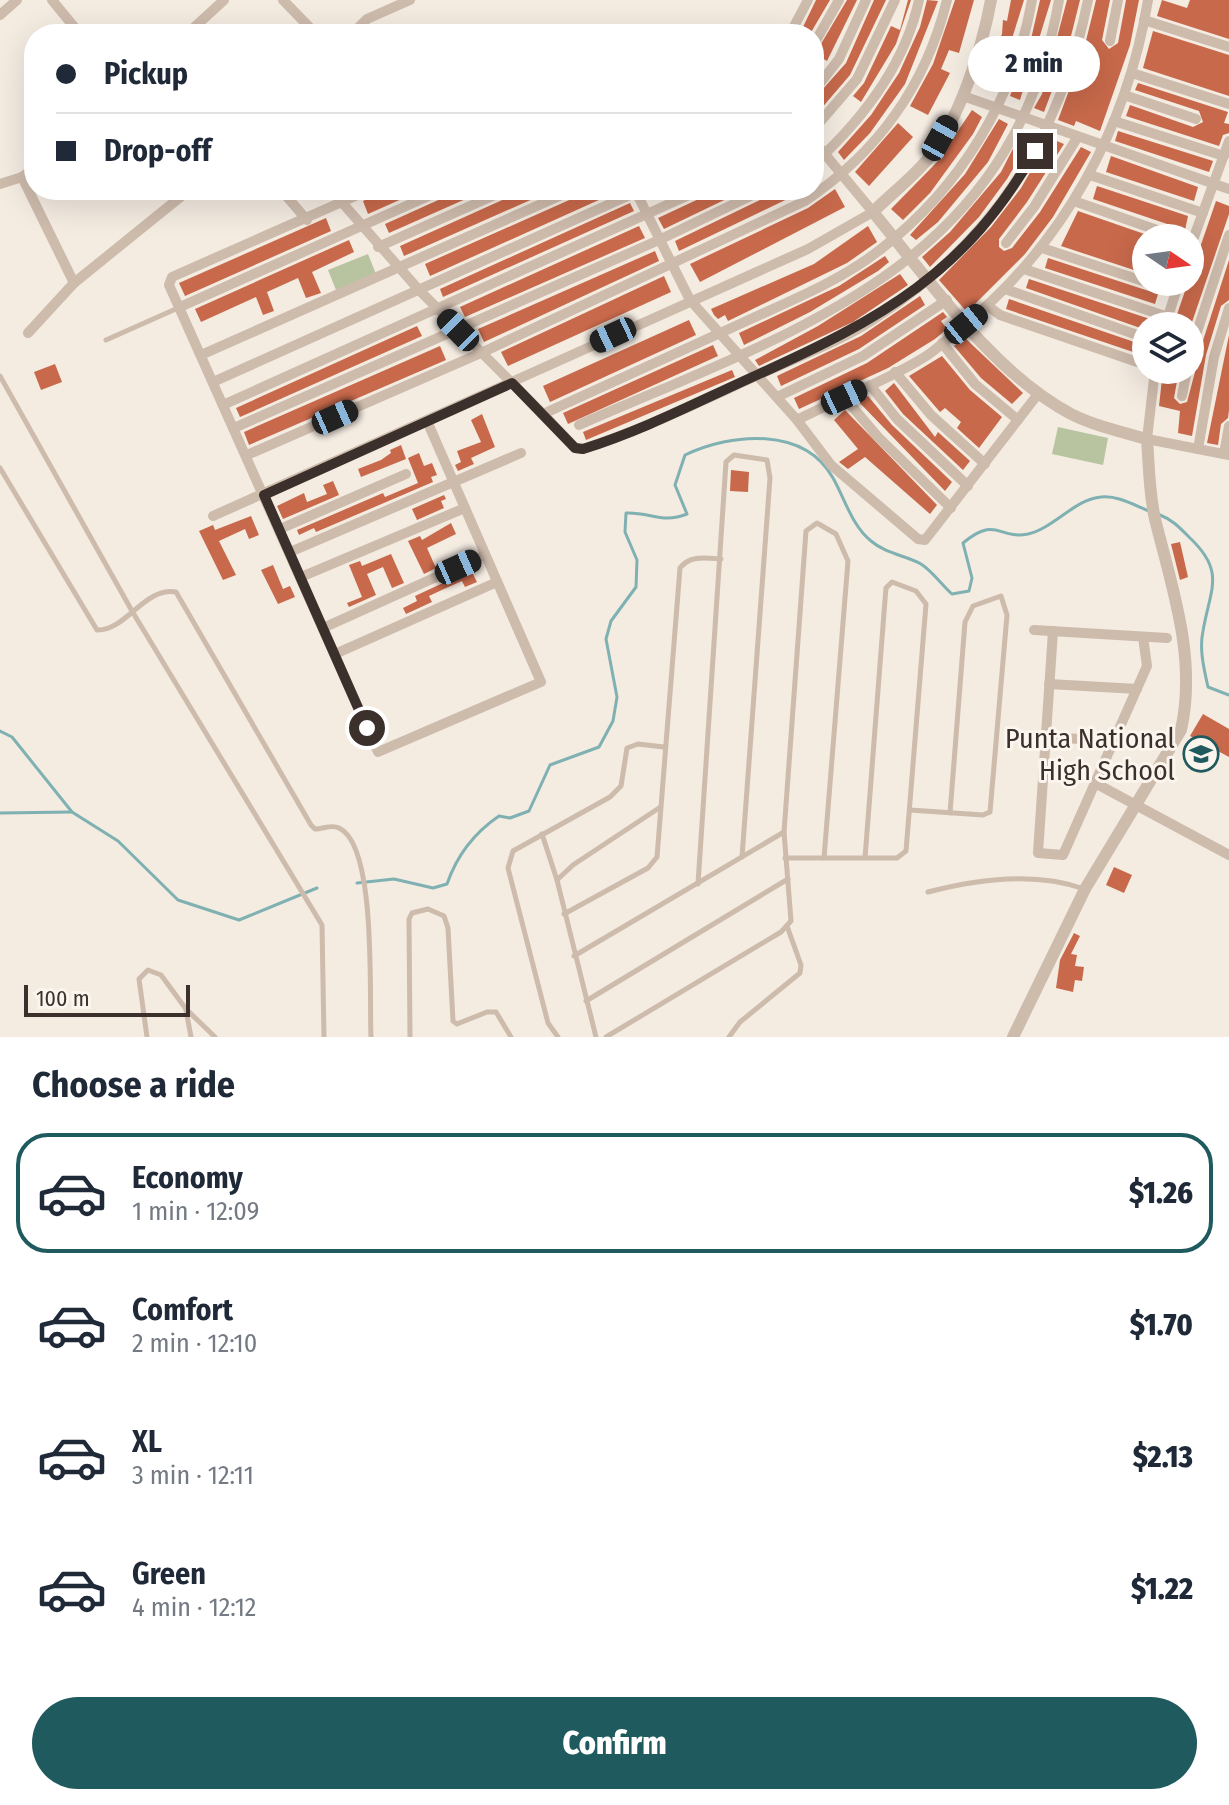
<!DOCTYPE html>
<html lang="en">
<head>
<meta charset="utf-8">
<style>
	body { margin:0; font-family:"Fira Sans Condensed",sans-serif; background:#f6f6f7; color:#1f2937; height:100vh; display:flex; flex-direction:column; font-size:30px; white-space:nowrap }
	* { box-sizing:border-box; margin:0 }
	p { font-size:26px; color:#747a83 }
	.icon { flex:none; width:44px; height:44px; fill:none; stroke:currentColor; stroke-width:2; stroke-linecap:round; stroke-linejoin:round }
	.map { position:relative; height:1037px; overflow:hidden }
	.details { display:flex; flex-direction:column; background:#fff; flex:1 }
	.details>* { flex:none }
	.hud { position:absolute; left:24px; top:24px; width:800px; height:176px; border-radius:32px; box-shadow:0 8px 32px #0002; display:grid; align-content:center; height:176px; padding:0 32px; background:#fff }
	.needle { width:52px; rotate:103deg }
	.fabs { position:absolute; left:1132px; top:224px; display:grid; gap:16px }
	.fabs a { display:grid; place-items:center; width:72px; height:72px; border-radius:50%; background:#fff; box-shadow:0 8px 32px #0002; font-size:40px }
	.scale { position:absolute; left:24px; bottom:20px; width:166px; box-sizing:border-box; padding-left:8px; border:4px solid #3b302b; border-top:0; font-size:22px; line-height:28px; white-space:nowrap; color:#3b302b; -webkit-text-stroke:6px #fbf5ee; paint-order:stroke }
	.end { position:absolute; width:36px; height:36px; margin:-18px; border:10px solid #3b302b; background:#fff; box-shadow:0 0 0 4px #fff }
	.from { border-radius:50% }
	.bubble { position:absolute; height:56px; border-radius:28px; background:#fff; box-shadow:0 8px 32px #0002; font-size:26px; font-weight:800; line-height:56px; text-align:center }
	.car { position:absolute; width:24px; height:48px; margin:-24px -12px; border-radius:10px; box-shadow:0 0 6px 2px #0007; background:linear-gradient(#222 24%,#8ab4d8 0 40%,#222 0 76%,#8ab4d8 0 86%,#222 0) }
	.hud b { display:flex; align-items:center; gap:28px; height:76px; font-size:30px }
	.hud b+b { border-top:2px solid #e0e1e3 }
	.hud i { width:20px; height:20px; background:#1f2937 }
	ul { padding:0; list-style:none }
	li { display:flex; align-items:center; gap:24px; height:120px; margin:0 16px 12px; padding:0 16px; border:4px solid transparent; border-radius:32px }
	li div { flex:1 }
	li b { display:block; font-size:30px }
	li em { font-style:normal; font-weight:800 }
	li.selected { border-color:#1f5a5e }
	li>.icon { width:72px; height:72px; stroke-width:1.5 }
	h2 { padding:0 32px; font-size:36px; line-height:96px }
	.primary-button { display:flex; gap:16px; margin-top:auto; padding:16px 32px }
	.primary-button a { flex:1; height:92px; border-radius:48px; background:#1f5a5e; color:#fff; font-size:32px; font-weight:800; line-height:92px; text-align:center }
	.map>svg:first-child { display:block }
</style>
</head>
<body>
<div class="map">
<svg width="1229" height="1037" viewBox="0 0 1229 1037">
	<rect width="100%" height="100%" fill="#f4ebe1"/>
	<!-- green -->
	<g fill="#b8c4a0">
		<path d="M368,254L376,274L336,290L328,270Z"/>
		<path d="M1058,427L1108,438L1103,465L1052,454Z"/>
	</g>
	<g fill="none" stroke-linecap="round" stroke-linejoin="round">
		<!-- stream -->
		<g stroke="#7fb0b2" stroke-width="3">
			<path d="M1160,515C1173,520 1180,528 1190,538C1226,572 1210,589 1203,631C1199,649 1204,669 1208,687L1229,695"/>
			<path d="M0,731L12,737L72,812L118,841L178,900L239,920L317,888"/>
			<path d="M0,813L72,812"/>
			<path d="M357,883L394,879L433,888L447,884C457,855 474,833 499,816L510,818L529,811L550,765L599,747L613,721L617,697L606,639L611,621L636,587L637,560L625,532L626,513C651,512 662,524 687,514L675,485L685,455C731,433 804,426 833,478C845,499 852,526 871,541C886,554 905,555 921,564C932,571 942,585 952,594L969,591L972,578L963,543C997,515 998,540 1028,534C1054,528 1075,499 1101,497C1117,495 1134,505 1149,511"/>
		</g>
	</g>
	<!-- building -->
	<g fill="#c8694b">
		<path d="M816,0H830L810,34L802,29Z"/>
		<path d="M847,0H857L827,61L815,54Z"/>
		<path d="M874,0H886L850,75L814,117V99L846,63Z"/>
		<path d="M908,0H911L896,44L861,102L853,96L864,83L891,26L900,30Z"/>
		<path d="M927,0L938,1L905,84L870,133L844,160L838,152L871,115L899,73L920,27Z"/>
		<path d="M955,0H974L959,53L949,50L941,69L950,73L928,115L910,106L933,64Z"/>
		<path d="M1011,0H1024L997,87L983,80L1002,34L1003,20L1007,21Z"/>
		<path d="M1040,0H1051L1020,100L1010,96L1031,39Z"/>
		<path d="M1067,0H1080L1068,48L1044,112L1034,108L1042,94Z"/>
		<path d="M1096,0H1110L1102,40L1109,49L1118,43L1126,0H1139L1130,45L1100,131L1076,121L1074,126L1058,120L1083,53Z"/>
		<path d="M1162,0L1187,8L1190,0H1229V39L1157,16Z"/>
		<path d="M1153,31L1229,55V96L1143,68Z"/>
		<path d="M1138,83L1228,112L1224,123L1229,124V133L1223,135L1219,146L1126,116L1130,105L1193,127L1203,122L1199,111L1135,90Z"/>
		<path d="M972,110L982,117L973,134L930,193L903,220L891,209L937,162Z"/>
		<path d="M999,119L1008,124L988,162L938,222L916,240L910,235L965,174Z"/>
		<path d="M898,123L913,137L869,186L855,172Z"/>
		<path d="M1022,131L1032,137L1007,179L979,217L930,267L922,257L950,232L1001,172Z"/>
		<path d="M1118,131L1213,161L1209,172L1115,141Z"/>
		<path d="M1050,138L1064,144L1027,202L999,239V247L1004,251L1012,248L1040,212L1081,147L1091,152L1053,217L1025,254L967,312L939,280L991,227L1021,188Z"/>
		<path d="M1111,156L1198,187L1194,201L1106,172Z"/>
		<path d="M1097,186L1188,216L1185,230L1093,199Z"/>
		<path d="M835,189L845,207L700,282L690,264L808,208Z"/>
		<path d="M377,190H422L368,214L363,201L375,195Z"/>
		<path d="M450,190H486L389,233L385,224L445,197Z"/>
		<path d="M514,190H553L404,256L400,246L509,197Z"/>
		<path d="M581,190H621L430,276L425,264L576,197Z"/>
		<path d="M708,190H745L664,229L658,218L703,197Z"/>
		<path d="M771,190H806L679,251L675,241L766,197Z"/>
		<path d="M1216,201L1229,206V214L1190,328L1173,326Z"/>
		<path d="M630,203L634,211L443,297L440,289Z"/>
		<path d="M1078,211L1156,238H1146V274L1061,246Z"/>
		<path d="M326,218L331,231L185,296L179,283Z"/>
		<path d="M639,226L645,238L465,317L460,307Z"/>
		<path d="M868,226L877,242L847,263L728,321L725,315L718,319L714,315L711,309L814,264Z"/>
		<path d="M349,240L354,252L312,272L321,293L306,298L298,278L267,292L274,311L263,315L256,297L201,322L195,309Z"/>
		<path d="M655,251L659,261L484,342L478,329Z"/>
		<path d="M885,256L889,262L878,271L810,312L744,345L739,333L839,286Z"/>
		<path d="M1048,258L1158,294L1155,304L1045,268Z"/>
		<path d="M1229,260V300L1221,306L1206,355L1192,436L1178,433L1180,411L1159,406L1163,370H1179L1174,398L1180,404L1187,402L1195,372L1190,361L1198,356Z"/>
		<path d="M900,274L908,285L853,322L759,366L755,360L818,326Z"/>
		<path d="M664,276L671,292L508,366L501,352Z"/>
		<path d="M1029,279L1153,320L1151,326H1146V330L1026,288Z"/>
		<path d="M920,296L925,305L859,349L781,386L777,376L861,336Z"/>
		<path d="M1009,299L1146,346L1145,356L1006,309Z"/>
		<path d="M943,312L947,317L941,321L947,329L935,339L888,368L799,409L794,398L867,363Z"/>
		<path d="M689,320L696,335L550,402L543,386Z"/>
		<path d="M417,326L422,336L240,417L236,408Z"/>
		<path d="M1229,335V410L1228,418L1221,424L1218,445L1207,443Z"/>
		<path d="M964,337L1023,393L1012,404L981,378L954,346Z"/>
		<path d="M713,345L718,356L568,424L563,413Z"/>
		<path d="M440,346L446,360L249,445L244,432Z"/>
		<path d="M942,356L970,390L1002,417L979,448L957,428L961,422L945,408L940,412L909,376Z"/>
		<path d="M55,364L62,382L41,390L34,372Z"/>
		<path d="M732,370L735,377L586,440L583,432Z"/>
		<path d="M894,383L935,437L938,432L970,461L963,470L903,414L885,391Z"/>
		<path d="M868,396L892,425L952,482L945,491L857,400Z"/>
		<path d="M845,410L937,505L930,514L865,457L848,469L839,462L858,449L834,420Z"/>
		<path d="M482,414L495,447L471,458L474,464L458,471L455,465L461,462L457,451L481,442L471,420Z"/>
		<path d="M401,445L406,459L361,477L358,469L381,460L391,453L390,450Z"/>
		<path d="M419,453L424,466L432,463L437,475L431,477L433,482L316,532L314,528L299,535L297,530L383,493L385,497L418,483L408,458Z"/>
		<path d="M731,470L749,472L748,492L730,491Z"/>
		<path d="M333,481L339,495L283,519L277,506L304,493L307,502L327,494L323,485Z"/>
		<path d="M444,495L446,499L441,501L444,508L417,520L412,509Z"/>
		<path d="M251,516L259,535L249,539L245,529L219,541L236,575L223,580L199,531L213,525L215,530Z"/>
		<path d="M451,523L456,534L427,548L436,568L424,574L408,541L420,536L422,540Z"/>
		<path d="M1180,542L1188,577L1180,580L1171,544Z"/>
		<path d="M391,554L404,583L392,588L383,567L367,574L376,595L349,607L347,603L362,597L349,565L360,561L362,566Z"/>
		<path d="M273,565L283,589L290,586L295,597L278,604L261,570Z"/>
		<path d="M471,570L477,582L465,587L462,581L444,589L429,596L432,602L406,614L403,608L417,601L415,596Z"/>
		<path d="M1203,714L1229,729V757L1190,736Z"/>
		<path d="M1114,867L1132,875L1124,893L1106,885Z"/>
		<path d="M1074,933L1080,936L1071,954L1077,955L1075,966L1084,967L1082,981L1075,980L1073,992L1056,988L1060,960Z"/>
	</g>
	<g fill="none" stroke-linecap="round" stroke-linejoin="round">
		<!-- service -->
		<g stroke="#cdbbac" stroke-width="5">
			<path d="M106,340L178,308"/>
			<path d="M0,376L132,611L322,925L324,1037"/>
			<path d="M0,468L97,630C126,631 144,587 176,592L311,825L315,829C323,829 332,824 339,828C377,845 369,996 371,1037"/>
			<path d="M910,810L983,815L990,812L1007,615L1001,596L973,606L965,622L950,813"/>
			<path d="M542,834L557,880"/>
			<path d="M785,858H897L906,851L926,604L916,591L892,582L886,588L885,600L865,858"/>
			<path d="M698,884L726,462L734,455L767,460L770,478L742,857"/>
			<path d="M928,892C978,879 1035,871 1084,889"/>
			<path d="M564,914L648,868L657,857L680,568C690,555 706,558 721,559"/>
			<path d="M574,956L784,832"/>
			<path d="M586,1001L788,879"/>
			<path d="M186,1010L191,1037"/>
			<path d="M147,1037L139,979L148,970L161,975L186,1009L215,1037"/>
			<path d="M410,1037L409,919L412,913L428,909L444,916L448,928L453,1021L457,1024L487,1012H496L511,1037"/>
			<path d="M558,1037L548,1023L508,868L513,851L610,797L621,786L627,748L638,744L664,747"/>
			<path d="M596,1037L557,880L573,865L659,808"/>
			<path d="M606,1037L781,932L791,921L784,832L806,531L817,523L836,534L848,561L824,858"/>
			<path d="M729,1037L740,1022L800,973L801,965L787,926"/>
		</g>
		<!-- minor -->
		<g stroke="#cdbbac" stroke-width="10">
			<path d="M52,0L80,34"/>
			<path d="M283,0L316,34"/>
			<path d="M0,15L17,0"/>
			<path d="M1144,20L1229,47"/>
			<path d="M187,34L224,0"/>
			<path d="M352,34L367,19L410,0"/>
			<path d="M790,34L808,0"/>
			<path d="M1110,41L1118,0"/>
			<path d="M814,44L839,0"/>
			<path d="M1132,73L1229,104"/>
			<path d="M814,91L839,59L866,0"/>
			<path d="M1124,95L1196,119"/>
			<path d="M963,96L1229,189"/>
			<path d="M1114,121L1224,156"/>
			<path d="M814,129L857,79L895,0"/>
			<path d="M814,164C862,120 905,65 919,0"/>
			<path d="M34,168L22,177L74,283"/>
			<path d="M1090,175L1203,213"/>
			<path d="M0,184L22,177"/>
			<path d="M281,190L307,220"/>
			<path d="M331,190L419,290L543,414C613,382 683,350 753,318C797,298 843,279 881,249C960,188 1015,98 1032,0"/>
			<path d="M369,190L172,277L169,285L378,752L541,682L427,421"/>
			<path d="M635,190L690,300L797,420L831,465L918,539L925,540L1038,394"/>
			<path d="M1074,201L1180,238"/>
			<path d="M1006,243L1034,207L1077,138"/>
			<path d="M378,247L506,190"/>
			<path d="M1042,248L1146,282"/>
			<path d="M1190,248L1229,141"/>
			<path d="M1024,269L1168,317"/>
			<path d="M1146,282L1176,292"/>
			<path d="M1005,289L1146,338"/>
			<path d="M988,306L1000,315L1146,365"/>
			<path d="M180,307L442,190"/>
			<path d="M1165,326L1179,282"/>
			<path d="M28,333L74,283L189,190"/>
			<path d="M942,343L975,384L1018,420"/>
			<path d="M1190,353L1229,235"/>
			<path d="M201,355L573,190"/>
			<path d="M1155,370L1147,439L1229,455"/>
			<path d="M895,372L931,415L985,464"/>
			<path d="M213,382L641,190"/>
			<path d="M870,385L897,419L968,486"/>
			<path d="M1182,396L1187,370"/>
			<path d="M777,397L863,356L947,300"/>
			<path d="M844,397L878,437L951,508"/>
			<path d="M223,405L700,190"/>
			<path d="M543,414L575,448L583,449C644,429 699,402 756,376C795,358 835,344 871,321C991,245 1060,138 1088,0"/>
			<path d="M797,420C838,399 884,382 923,358C937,350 949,337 962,327C1063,245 1127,128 1148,0"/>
			<path d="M579,425C797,329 1012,269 1059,0"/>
			<path d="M234,428L659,240L763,190"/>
			<path d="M1198,449L1214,357L1229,308"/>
			<path d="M1224,454L1229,426"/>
			<path d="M247,455L481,353L805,201C877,153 926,85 947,0"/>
			<path d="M213,516L808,249L873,212L814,141"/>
			<path d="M280,529L406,474"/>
			<path d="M290,552L521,453"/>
			<path d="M301,577L465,508"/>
			<path d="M323,628L485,555"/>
			<path d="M1034,630L1167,638"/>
			<path d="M1053,631L1038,853L1063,855L1147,666L1143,637"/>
			<path d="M335,654L497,582"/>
			<path d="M1049,684L1137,689"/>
			<path d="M1046,737L1114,741"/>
			<path d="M1095,783L1229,855"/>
		</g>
		<!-- tertiary -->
		<path stroke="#cdbbac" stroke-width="12" d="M991,0C982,49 959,121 927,160C911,179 890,195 873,212C930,281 992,372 1071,414C1095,426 1122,432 1147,439C1149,465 1149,493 1155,519C1172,588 1197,658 1181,730L1085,889L1013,1037"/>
	</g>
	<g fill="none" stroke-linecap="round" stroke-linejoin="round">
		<!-- route -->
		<path stroke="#3b302b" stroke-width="10" d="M367,728L264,495L512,383L575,448L583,449C644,430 699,401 757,375C881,319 966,273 1035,151"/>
	</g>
	<!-- icons -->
	<defs>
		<symbol id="school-ring" viewBox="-11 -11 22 22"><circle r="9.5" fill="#fbf5ee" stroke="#1f5a5e" stroke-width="1.5"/><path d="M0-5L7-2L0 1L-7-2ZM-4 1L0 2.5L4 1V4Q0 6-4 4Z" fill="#1f5a5e"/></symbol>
	</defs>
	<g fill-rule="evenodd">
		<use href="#school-ring" x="1181" y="734" width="40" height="40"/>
	</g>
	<g text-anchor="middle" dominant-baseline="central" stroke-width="6" stroke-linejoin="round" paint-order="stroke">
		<!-- poi labels -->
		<g font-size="28" fill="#3b302b" stroke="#fbf5ee" text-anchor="end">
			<text x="1175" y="738">Punta National<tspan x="1175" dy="32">High School</tspan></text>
		</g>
	</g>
</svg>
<div class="fabs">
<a><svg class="needle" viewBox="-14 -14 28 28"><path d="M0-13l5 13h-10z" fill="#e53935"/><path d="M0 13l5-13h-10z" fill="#747a83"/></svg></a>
<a><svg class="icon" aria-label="layers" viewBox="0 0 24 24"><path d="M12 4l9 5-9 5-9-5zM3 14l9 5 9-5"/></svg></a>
</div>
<div class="scale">100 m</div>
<i class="end from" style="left:367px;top:728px"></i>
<i class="end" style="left:1035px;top:151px"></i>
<div class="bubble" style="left:968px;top:36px;width:132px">2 min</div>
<i class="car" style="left:940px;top:138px;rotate:29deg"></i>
<i class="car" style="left:966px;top:324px;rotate:51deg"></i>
<i class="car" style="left:458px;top:330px;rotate:315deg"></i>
<i class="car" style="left:613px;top:335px;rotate:245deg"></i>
<i class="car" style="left:844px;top:397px;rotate:65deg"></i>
<i class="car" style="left:335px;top:417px;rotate:66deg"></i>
<i class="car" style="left:458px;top:567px;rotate:66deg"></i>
<div class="hud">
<b><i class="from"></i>Pickup</b>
<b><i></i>Drop-off</b>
</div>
</div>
<section class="details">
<h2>Choose a ride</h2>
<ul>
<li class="selected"><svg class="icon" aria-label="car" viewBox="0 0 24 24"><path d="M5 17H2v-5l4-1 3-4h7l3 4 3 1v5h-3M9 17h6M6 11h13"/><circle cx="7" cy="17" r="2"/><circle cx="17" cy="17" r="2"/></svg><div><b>Economy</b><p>1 min · 12:09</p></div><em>$1.26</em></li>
<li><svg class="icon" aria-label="car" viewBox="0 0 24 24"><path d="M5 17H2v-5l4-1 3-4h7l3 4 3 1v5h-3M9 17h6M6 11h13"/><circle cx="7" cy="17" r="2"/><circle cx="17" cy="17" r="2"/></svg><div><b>Comfort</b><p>2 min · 12:10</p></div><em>$1.70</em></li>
<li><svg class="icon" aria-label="car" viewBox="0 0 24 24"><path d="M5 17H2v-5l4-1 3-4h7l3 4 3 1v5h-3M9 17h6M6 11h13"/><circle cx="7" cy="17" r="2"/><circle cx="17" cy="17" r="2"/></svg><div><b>XL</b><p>3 min · 12:11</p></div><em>$2.13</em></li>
<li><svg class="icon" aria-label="car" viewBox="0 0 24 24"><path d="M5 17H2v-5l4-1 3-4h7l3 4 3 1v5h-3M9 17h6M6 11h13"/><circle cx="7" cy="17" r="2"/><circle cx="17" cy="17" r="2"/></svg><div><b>Green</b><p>4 min · 12:12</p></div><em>$1.22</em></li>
</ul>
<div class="primary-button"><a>Confirm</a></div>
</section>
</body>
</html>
